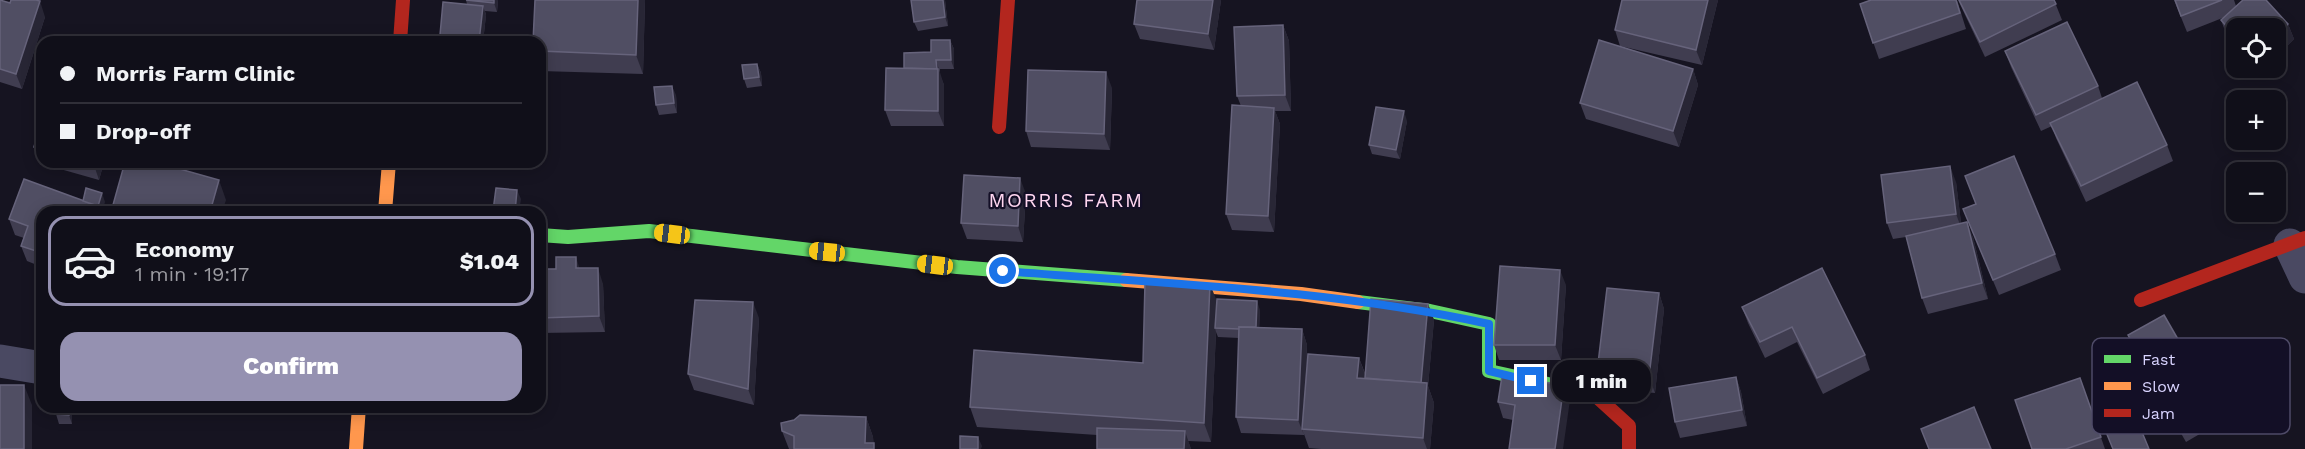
<!DOCTYPE html>
<html lang="en">
<head>
<meta charset="utf-8">
<style>
	body { margin:0; font-family:"Work Sans",sans-serif; background:#191822; color:#f1f3f6; height:100vh; display:flex; flex-direction:column; font-size:22px; white-space:nowrap }
	* { box-sizing:border-box; margin:0 }
	p { font-size:20px; color:#9c9ca2 }
	.icon { flex:none; width:33px; height:33px; fill:none; stroke:currentColor; stroke-width:2; stroke-linecap:round; stroke-linejoin:round }
	.map { position:relative; flex:1; overflow:hidden }
	.panel { position:absolute; left:36px; top:206px; width:510px; height:207px; display:flex; flex-direction:column; background:#100f19; border-radius:18px; box-shadow:0 3px 15px #0003,0 0 0 2px #302f38 }
	.panel>* { flex:none }
	.top-card { position:absolute; left:36px; top:36px; width:510px; height:132px; border-radius:18px; box-shadow:0 3px 15px #0003,0 0 0 2px #302f38; display:grid; align-content:center; height:132px; padding:0 24px; background:#100f19 }
	.tools { position:absolute; left:2226px; top:18px; display:grid; gap:12px }
	.tools a { display:grid; place-items:center; width:60px; height:60px; border-radius:12px; background:#100f19; box-shadow:0 3px 15px #0003,0 0 0 2px #302f38; font-size:30px }
	.end { position:absolute; width:27px; height:27px; margin:-14px; border:8px solid #1a73e8; background:#fff; box-shadow:0 0 0 3px #fff }
	.from { border-radius:50% }
	.bubble { position:absolute; height:42px; border-radius:18px; background:#100f19; box-shadow:0 3px 15px #0003,0 0 0 2px #302f38; font-size:20px; font-weight:800; line-height:42px; text-align:center }
	.car { position:absolute; width:18px; height:36px; margin:-18px -9px; border-radius:8px; box-shadow:0 0 4px 2px #0007; background:linear-gradient(#f5c518 24%,#345 0 40%,#f5c518 0 76%,#345 0 86%,#f5c518 0) }
	.top-card b { display:flex; align-items:center; gap:21px; height:57px; font-size:22px }
	.top-card b+b { border-top:2px solid #302f38 }
	.top-card i { width:15px; height:15px; background:#f1f3f6 }
	ul { padding:10px 0 0; list-style:none }
	li { display:flex; align-items:center; gap:18px; height:90px; margin:0 12px 9px; padding:0 12px; border:3px solid transparent; border-radius:18px }
	li div { flex:1 }
	li b { display:block; font-size:22px }
	li em { font-style:normal; font-weight:800 }
	li.selected { border-color:#9591b1 }
	li>.icon { width:54px; height:54px; stroke-width:1.5 }
	.action { display:flex; gap:12px; margin-top:auto; padding:12px 24px }
	.action a { flex:1; height:69px; border-radius:18px; background:#9591b1; color:#fff; font-size:24px; font-weight:800; line-height:69px; text-align:center }
	.map>svg:first-child { display:block }
</style>
</head>
<body>
<div class="map">
<svg width="2305" height="449" viewBox="0 0 2305 449">
	<rect width="100%" height="100%" fill="#161421"/>
	<g fill="none" stroke-linecap="round" stroke-linejoin="round">
		<!-- street -->
		<g stroke="#4a4962" stroke-width="33">
			<path d="M2290,245L2305,277"/>
			<path d="M0,361L42,368"/>
		</g>
		<!-- fast -->
		<g stroke="#63d668" stroke-width="14">
			<path d="M540,235L568,237L649,231L957,267L1126,280"/>
			<path d="M1358,302L1430,311L1489,324V371L1588,393"/>
		</g>
		<!-- slow -->
		<g stroke="#ff974d" stroke-width="14">
			<path d="M385,212L389,162"/>
			<path d="M1126,280L1301,294L1358,302"/>
			<path d="M356,449L359,406"/>
		</g>
		<!-- jam -->
		<g stroke="#b3261e" stroke-width="14">
			<path d="M400,42L403,0"/>
			<path d="M999,127L1008,0"/>
			<path d="M2141,300L2305,238"/>
			<path d="M1588,393L1595,395L1629,426V449"/>
		</g>
	</g>
	<!-- wall -->
	<g fill="#403d50">
		<path d="M0,0L45,17L22,89L0,82Z"/>
		<path d="M466,0H498L497,12L485,11L486,15L483,42H442L440,35L467,4Z"/>
		<path d="M535,0H645L643,74L540,71V42Z"/>
		<path d="M911,0H945L948,26L918,31L914,22Z"/>
		<path d="M1221,0L1214,50L1140,39L1134,24Z"/>
		<path d="M1718,0L1702,65L1620,46L1615,30Z"/>
		<path d="M1957,0L1966,29L1879,59L1860,4Z"/>
		<path d="M1958,0H2054L2062,20L1985,57Z"/>
		<path d="M2174,0H2234L2236,6L2288,24L2294,39L2276,57V28H2236V46L2227,36L2221,20L2225,17L2187,32Z"/>
		<path d="M1283,25L1289,41L1291,111H1275L1280,124L1274,232L1232,230L1226,214L1241,106L1237,96Z"/>
		<path d="M950,40L954,49V69H940V75L944,85V126H891L885,110L904,68Z"/>
		<path d="M2005,51L2098,86L2102,98L2167,145L2173,161L2086,202L2056,138L2052,126L2041,131L2011,67Z"/>
		<path d="M757,64L761,73L762,86L747,88L744,79Z"/>
		<path d="M1693,69L1698,85L1679,147L1586,119L1580,103Z"/>
		<path d="M1112,88L1110,150L1031,147L1026,131Z"/>
		<path d="M676,95L677,113L659,115L656,105Z"/>
		<path d="M42,118V162H104L99,180L39,163L34,147Z"/>
		<path d="M1407,121L1400,159L1372,154L1369,145Z"/>
		<path d="M1965,176L2055,254L2061,270L1999,295L1963,209L1976,204Z"/>
		<path d="M1956,182L1961,223L1973,237L1988,299L1928,314L1922,298L1906,237L1893,239L1887,223Z"/>
		<path d="M1026,194L1023,242L967,239L961,223Z"/>
		<path d="M83,201L105,202L42,212V267L27,261L21,246L24,238L15,235L9,219Z"/>
		<path d="M580,268L603,284L605,332L540,333V269Z"/>
		<path d="M1566,285L1561,360H1499L1494,345Z"/>
		<path d="M1659,293L1664,309L1655,393L1603,388L1597,372Z"/>
		<path d="M1217,302L1260,310L1259,328L1302,329L1307,345L1306,381L1359,358L1365,373L1428,304L1434,320L1428,386L1434,403L1430,449H1321L1309,448L1304,434V435L1241,433L1236,417L1239,338L1218,337L1216,332L1211,442L1188,441L1191,449H1097V435L977,427L970,407L1143,363Z"/>
		<path d="M1742,307L1865,355L1870,370L1823,394L1797,342L1765,358L1748,323Z"/>
		<path d="M759,318L754,405L694,390L688,374Z"/>
		<path d="M2128,335L2216,405L2222,421L2186,442L2134,351Z"/>
		<path d="M1736,377L1741,392L1747,426L1680,438L1675,422Z"/>
		<path d="M2080,378L2105,449H2032Z"/>
		<path d="M1570,400L1513,420L1503,418L1498,402Z"/>
		<path d="M56,406H70L72,411V424H59L56,414Z"/>
		<path d="M866,417L873,437L874,449H789L782,431Z"/>
	</g>
	<!-- shaded-wall -->
	<g fill="#282635">
		<path d="M494,0H498L497,12L494,3Z"/>
		<path d="M638,0H645L643,74L636,55Z"/>
		<path d="M943,0H945L948,26L945,17Z"/>
		<path d="M1213,0H1221L1214,50L1208,34Z"/>
		<path d="M1708,0H1718L1702,65L1696,50Z"/>
		<path d="M40,1L45,17L22,89L16,74Z"/>
		<path d="M483,6L486,15L483,42H479Z"/>
		<path d="M2288,24L2294,39L2276,57V36Z"/>
		<path d="M1283,25L1289,41L1291,111L1285,95Z"/>
		<path d="M950,40L954,49V69L951,60Z"/>
		<path d="M936,60L944,85V126L938,111Z"/>
		<path d="M757,64L761,73L762,86L759,77Z"/>
		<path d="M1693,69L1698,85L1679,147L1673,131Z"/>
		<path d="M1106,72L1112,88L1110,150L1104,134Z"/>
		<path d="M672,86L676,95L677,113L674,103Z"/>
		<path d="M1274,108L1280,124L1274,232L1268,216Z"/>
		<path d="M1404,111L1407,121L1400,159L1396,150Z"/>
		<path d="M94,162H104L99,180L94,165Z"/>
		<path d="M1950,166L1956,182L1962,230L1956,214Z"/>
		<path d="M1020,178L1026,194L1023,242L1018,226Z"/>
		<path d="M219,180L226,200L222,212H210Z"/>
		<path d="M517,190L521,199L519,212H515Z"/>
		<path d="M102,193L105,202L102,212H96Z"/>
		<path d="M1967,222L1973,237L1988,299L1982,283Z"/>
		<path d="M576,257L581,273L576,268Z"/>
		<path d="M598,268L603,284L605,332L599,316Z"/>
		<path d="M1560,270L1566,285L1561,360L1555,345Z"/>
		<path d="M1210,284L1218,304L1215,328L1216,332L1211,442L1204,423Z"/>
		<path d="M1659,293L1664,309L1655,393L1649,377Z"/>
		<path d="M1257,301L1260,310L1259,339L1255,330Z"/>
		<path d="M753,302L759,318L754,405L748,389Z"/>
		<path d="M1428,304L1434,320L1428,386L1434,403L1430,449H1427L1423,438L1421,383Z"/>
		<path d="M1302,329L1307,345L1304,429H1302L1304,435L1298,420Z"/>
		<path d="M1359,358L1366,377V381L1357,378Z"/>
		<path d="M1736,377L1741,392L1747,426L1742,410Z"/>
		<path d="M24,385L32,405V449H24Z"/>
		<path d="M1564,385L1570,400L1563,449H1555Z"/>
		<path d="M69,406H70L72,411V424L69,415Z"/>
		<path d="M866,417L873,437V449L865,443Z"/>
		<path d="M1185,431L1191,449H1184Z"/>
		<path d="M978,437L982,446L981,449H978Z"/>
	</g>
	<!-- building -->
	<g fill="#504e63" stroke="#66637b" stroke-width="1.5">
		<path d="M0,0L10,3L11,0H36L40,1L16,74L0,69Z"/>
		<path d="M466,0H494V3Z"/>
		<path d="M535,0H638L636,55L540,51V42H533Z"/>
		<path d="M911,0H943L945,17L914,22Z"/>
		<path d="M1137,0H1213L1208,34L1134,24Z"/>
		<path d="M1622,0H1708L1696,50L1615,30Z"/>
		<path d="M1871,0H1956L1960,13L1873,43L1860,4Z"/>
		<path d="M1959,0H2054L2056,4L1980,42Z"/>
		<path d="M2175,0H2222L2181,16Z"/>
		<path d="M2243,0H2266L2288,24L2276,36V28H2236V37L2221,20Z"/>
		<path d="M443,2L483,6L479,42H452L442,41L440,35Z"/>
		<path d="M2067,22L2098,86L2036,115L2005,51Z"/>
		<path d="M1283,25L1285,95L1237,96L1234,27Z"/>
		<path d="M191,36L203,42H189Z"/>
		<path d="M931,40H950L951,60H936L937,69L904,68V53L931,52Z"/>
		<path d="M1599,40L1693,69L1673,131L1580,103Z"/>
		<path d="M757,64L759,77L744,79L742,65Z"/>
		<path d="M886,68L938,69V111L885,110Z"/>
		<path d="M1028,70L1106,72L1104,134L1026,131Z"/>
		<path d="M2137,82L2167,145L2081,186L2050,123Z"/>
		<path d="M672,86L674,103L656,105L654,87Z"/>
		<path d="M1232,105L1274,108L1268,216L1226,214Z"/>
		<path d="M1376,107L1404,111L1396,150L1369,145Z"/>
		<path d="M42,118V150L34,147Z"/>
		<path d="M2014,156L2055,254L1993,280L1963,209L1976,204L1965,176Z"/>
		<path d="M85,162H94V165Z"/>
		<path d="M125,162H155L219,180L210,212H111Z"/>
		<path d="M1950,166L1956,214L1887,223L1881,175Z"/>
		<path d="M964,175L1020,178L1018,226L961,223Z"/>
		<path d="M24,179L98,206L96,212H42V253L21,246L28,226L9,219Z"/>
		<path d="M86,188L102,193L98,206L83,201Z"/>
		<path d="M496,188L517,190L515,212L493,211Z"/>
		<path d="M1967,222L1982,283L1922,298L1906,236Z"/>
		<path d="M556,257H576V268H598L599,316L540,318V269H556Z"/>
		<path d="M1500,266L1560,270L1555,345H1494Z"/>
		<path d="M1822,268L1865,355L1817,378L1792,327L1760,342L1742,307Z"/>
		<path d="M1145,282L1210,284L1204,423L970,407L974,350L1143,363Z"/>
		<path d="M1607,288L1659,293L1649,377L1597,372Z"/>
		<path d="M1217,299L1257,301L1256,327H1239V329L1215,328Z"/>
		<path d="M1371,299L1428,304L1421,383L1365,378Z"/>
		<path d="M695,300L753,302L748,389L688,374Z"/>
		<path d="M2164,315L2216,405L2180,426L2128,335Z"/>
		<path d="M1239,327L1302,329L1298,420L1236,417Z"/>
		<path d="M1308,354L1359,358L1357,378L1427,383L1423,438L1302,429Z"/>
		<path d="M1502,376L1564,385L1555,449H1509L1515,405L1498,402Z"/>
		<path d="M1736,377L1742,410L1675,422L1669,388Z"/>
		<path d="M2080,378L2101,437L2066,449H2032L2015,400Z"/>
		<rect x="0" y="385" width="24" height="64"/>
		<path d="M56,406H69V415L56,414Z"/>
		<path d="M1974,407L1991,449H1929L1921,429Z"/>
		<path d="M800,415L866,417L865,443H874V449H794V436L782,431L781,423L794,420Z"/>
		<path d="M2137,420L2149,449H2113L2106,432Z"/>
		<path d="M1097,428L1185,431L1184,449H1097Z"/>
		<path d="M960,436L978,437V449H960Z"/>
	</g>
	<g fill="none" stroke-linecap="round" stroke-linejoin="round">
		<!-- route -->
		<path stroke="#1a73e8" stroke-width="8" d="M1003,271C1165,284 1329,289 1489,324V371L1531,381"/>
	</g>
	<g text-anchor="middle" dominant-baseline="central" stroke-width="4.5" stroke-linejoin="round" paint-order="stroke">
		<!-- quarter labels -->
		<g font-size="20" letter-spacing="1.5" fill="#ffd6f0" stroke="#130f26">
			<text x="1066" y="200">MORRIS FARM</text>
		</g>
	</g>
	<!-- legend -->
	<rect x="2092" y="338" width="198" height="96" rx="9" fill="#130f26" stroke="#4e4a67" stroke-width="1.5"/>
	<rect x="2104" y="355" width="27" height="8" fill="#63d668"/>
	<rect x="2104" y="382" width="27" height="8" fill="#ff974d"/>
	<rect x="2104" y="409" width="27" height="8" fill="#b3261e"/>
	<g font-size="16" fill="#d9d4ff">
		<text x="2142" y="365">Fast</text>
		<text x="2142" y="392">Slow</text>
		<text x="2142" y="419">Jam</text>
	</g>
</svg>
<div class="tools">
<a><svg class="icon" aria-label="locate" viewBox="0 0 24 24"><circle cx="12" cy="12" r="6"/><path d="M12 2v4M12 18v4M2 12h4M18 12h4"/></svg></a>
<a>+</a>
<a>−</a>
</div>
<i class="end from" style="left:1003px;top:271px"></i>
<i class="end" style="left:1531px;top:381px"></i>
<div class="bubble" style="left:1552px;top:360px;width:99px">1 min</div>
<i class="car" style="left:672px;top:234px;rotate:277deg"></i>
<i class="car" style="left:827px;top:252px;rotate:276deg"></i>
<i class="car" style="left:935px;top:265px;rotate:277deg"></i>
<div class="top-card">
<b><i class="from"></i>Morris Farm Clinic</b>
<b><i></i>Drop-off</b>
</div>
<section class="panel">
<ul>
<li class="selected"><svg class="icon" aria-label="car" viewBox="0 0 24 24"><path d="M5 17H2v-5l4-1 3-4h7l3 4 3 1v5h-3M9 17h6M6 11h13"/><circle cx="7" cy="17" r="2"/><circle cx="17" cy="17" r="2"/></svg><div><b>Economy</b><p>1 min · 19:17</p></div><em>$1.04</em></li>
</ul>
<div class="action"><a>Confirm</a></div>
</section>
</div>
</body>
</html>
